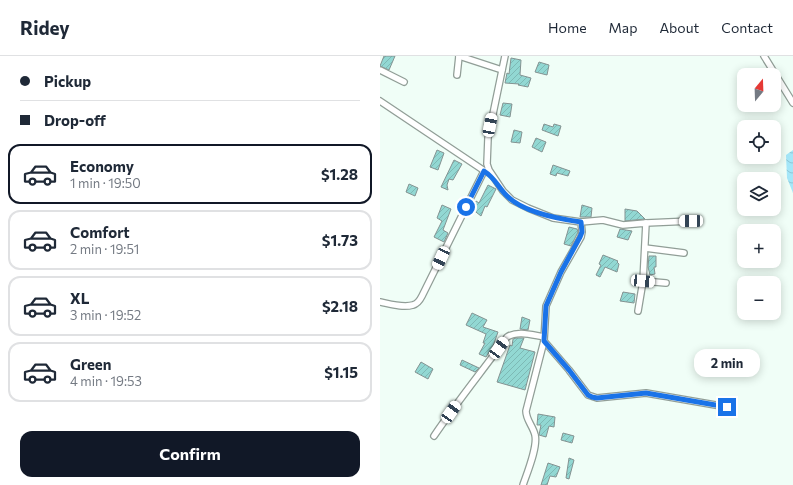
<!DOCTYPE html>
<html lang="en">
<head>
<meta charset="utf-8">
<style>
	body { margin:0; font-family:Commissioner,sans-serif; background:#f6f6f7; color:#1f2937; height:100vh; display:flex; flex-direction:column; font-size:15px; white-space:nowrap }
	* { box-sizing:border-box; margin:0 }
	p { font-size:13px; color:#747a83 }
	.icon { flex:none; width:22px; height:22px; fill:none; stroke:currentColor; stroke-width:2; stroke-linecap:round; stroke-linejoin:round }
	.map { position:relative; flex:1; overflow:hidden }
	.drawer { display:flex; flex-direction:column; background:#fff; width:380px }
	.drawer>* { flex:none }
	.top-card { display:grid; align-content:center; height:88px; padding:0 20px; background:#fff }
	.needle { width:26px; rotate:19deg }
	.controls { position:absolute; left:357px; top:12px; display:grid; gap:8px }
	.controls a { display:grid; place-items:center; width:44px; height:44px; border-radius:8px; background:#fff; box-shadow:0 2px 10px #0003; font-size:20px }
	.end { position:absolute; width:18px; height:18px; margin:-9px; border:5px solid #1a73e8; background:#fff; box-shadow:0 0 0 2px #fff }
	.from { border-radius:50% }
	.bubble { position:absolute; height:28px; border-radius:12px; background:#fff; box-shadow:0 2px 10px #0003; font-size:13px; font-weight:700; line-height:28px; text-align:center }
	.car { position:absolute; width:12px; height:24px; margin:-12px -6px; border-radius:5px; box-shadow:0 0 3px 1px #0007; background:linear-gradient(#fff 24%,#345 0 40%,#fff 0 76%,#345 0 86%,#fff 0) }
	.top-card b { display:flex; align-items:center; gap:14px; height:38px; font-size:15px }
	.top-card b+b { border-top:1px solid #e0e1e3 }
	.top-card i { width:10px; height:10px; background:#1f2937 }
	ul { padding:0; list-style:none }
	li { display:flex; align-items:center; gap:12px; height:60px; margin:0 8px 6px; padding:0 12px; border:2px solid #e0e1e3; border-radius:12px }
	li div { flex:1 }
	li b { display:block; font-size:15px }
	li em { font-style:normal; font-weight:700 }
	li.on { border-color:#111827 }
	li>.icon { width:36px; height:36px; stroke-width:1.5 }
	.primary-button { display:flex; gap:8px; margin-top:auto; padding:8px 20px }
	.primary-button a { flex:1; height:46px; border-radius:12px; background:#111827; color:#fff; font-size:16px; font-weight:700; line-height:46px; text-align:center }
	header { display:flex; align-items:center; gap:24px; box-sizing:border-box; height:56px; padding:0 20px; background:#fff; border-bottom:1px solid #e0e1e3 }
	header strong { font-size:19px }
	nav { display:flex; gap:22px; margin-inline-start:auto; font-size:14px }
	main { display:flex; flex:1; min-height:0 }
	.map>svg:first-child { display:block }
</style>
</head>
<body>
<header>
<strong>Ridey</strong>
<nav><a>Home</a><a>Map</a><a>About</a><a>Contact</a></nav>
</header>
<main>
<section class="drawer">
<div class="top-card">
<b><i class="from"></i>Pickup</b>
<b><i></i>Drop-off</b>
</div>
<ul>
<li class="on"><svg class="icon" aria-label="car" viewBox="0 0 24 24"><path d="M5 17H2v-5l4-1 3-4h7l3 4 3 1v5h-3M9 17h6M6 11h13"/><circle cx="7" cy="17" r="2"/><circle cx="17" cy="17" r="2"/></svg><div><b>Economy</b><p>1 min · 19:50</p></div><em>$1.28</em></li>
<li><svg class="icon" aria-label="car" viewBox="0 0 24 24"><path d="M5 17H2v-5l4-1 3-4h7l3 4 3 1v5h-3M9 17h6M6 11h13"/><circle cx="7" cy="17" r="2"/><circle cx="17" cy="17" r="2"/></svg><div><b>Comfort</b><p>2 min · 19:51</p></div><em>$1.73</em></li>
<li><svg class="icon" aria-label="car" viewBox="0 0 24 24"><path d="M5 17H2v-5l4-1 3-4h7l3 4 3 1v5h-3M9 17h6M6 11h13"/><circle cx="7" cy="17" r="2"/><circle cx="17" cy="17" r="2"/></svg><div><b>XL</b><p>3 min · 19:52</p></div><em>$2.18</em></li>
<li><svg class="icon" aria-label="car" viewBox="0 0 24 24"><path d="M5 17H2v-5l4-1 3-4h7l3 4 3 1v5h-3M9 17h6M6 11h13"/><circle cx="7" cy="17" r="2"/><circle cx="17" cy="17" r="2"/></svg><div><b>Green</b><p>4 min · 19:53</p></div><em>$1.15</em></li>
</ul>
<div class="primary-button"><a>Confirm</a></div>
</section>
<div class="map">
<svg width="413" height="429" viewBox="0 0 413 429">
	<defs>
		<pattern id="water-waves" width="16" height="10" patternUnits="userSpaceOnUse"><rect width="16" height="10" fill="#a5e7f9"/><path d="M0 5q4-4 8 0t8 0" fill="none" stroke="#8ec6d5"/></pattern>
		<pattern id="building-hatch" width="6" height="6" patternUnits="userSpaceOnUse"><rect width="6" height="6" fill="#92d8d3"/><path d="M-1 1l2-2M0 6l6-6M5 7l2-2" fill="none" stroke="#7db9b5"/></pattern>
	</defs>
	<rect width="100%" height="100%" fill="#f0fef7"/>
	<!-- water -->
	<path fill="url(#water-waves)" d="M413,94V137L407,122L406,99Z"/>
	<!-- building -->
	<g fill="url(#building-hatch)" stroke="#849392">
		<path d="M4,0H15L9,14L0,10Z"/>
		<path d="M131,2L141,4L140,19L151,22L148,31L138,29L139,28L125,27L127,17L129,18Z"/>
		<path d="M159,6L169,9L167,19L155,16Z"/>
		<path d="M123,47L132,48L130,61L120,59Z"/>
		<path d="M164,68L173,71L174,68L181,70L178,80L162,74Z"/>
		<path d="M134,74L142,76L140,87L131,86Z"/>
		<path d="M156,82L166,86L162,96L152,91Z"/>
		<path d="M57,94L64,97L58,114L50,111Z"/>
		<path d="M74,104L82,108L73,124L69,123L67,129L68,134L61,131Z"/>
		<path d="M173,109L190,115L188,120L177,117L176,120L170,118Z"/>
		<path d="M29,128L38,132L35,140L26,136Z"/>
		<path d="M108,129L116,133L107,151L105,150L101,160L92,153L96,145L99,147Z"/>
		<path d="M62,149L71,153L63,174L68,177L64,186L54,181L62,165L57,162Z"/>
		<path d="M202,149L212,152L211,161H200Z"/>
		<path d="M245,153L257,155L265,163L245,165Z"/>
		<path d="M189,171L197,173L198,176L191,190L184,188Z"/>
		<path d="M240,173L252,175L248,184L237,181Z"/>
		<path d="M223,199L238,205L237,206L239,208L237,216L225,211L220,221L216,219L221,209L219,208Z"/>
		<path d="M269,200H276V211H274L275,218L270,219L268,211Z"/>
		<path d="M243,236L255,238L254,247L240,245Z"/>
		<path d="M92,257L107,264L103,271L118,276L113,290L106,301L99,298L105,287H103L106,278L86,269Z"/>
		<path d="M142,261L150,264L148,274L140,273Z"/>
		<path d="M136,282H144L140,292L155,296L145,334L117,326L130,289L132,290L133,283Z"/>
		<path d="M82,304L99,312L95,316L80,309Z"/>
		<path d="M41,306L53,313L48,323L35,316Z"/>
		<path d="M158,358L175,361L174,371L169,370L166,381L159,379L161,369H157Z"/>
		<path d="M183,377L194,380L192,387L181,384Z"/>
		<path d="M189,402L194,404L189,423L186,422Z"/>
		<path d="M168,407L180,411L176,421L170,420L167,429H161Z"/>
	</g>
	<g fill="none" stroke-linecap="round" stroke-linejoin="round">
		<defs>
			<g id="minor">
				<path d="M79,0L122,14"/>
				<path d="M125,0L108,82L107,108L109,114L123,135L132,144L148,152L173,162L201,166L202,176L201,181L181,216L166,250L164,285L146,355C146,364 153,370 155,379C158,391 147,417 143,429"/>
				<path d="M384,0L413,47"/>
				<path d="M0,14L24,26"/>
				<path d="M77,19L79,0"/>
				<path d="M0,45L106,116"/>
				<path d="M201,166L223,164L243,169L266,167L263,225L258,255"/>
				<path d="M266,167L311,165"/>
				<path d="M265,192L304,197"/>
				<path d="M263,225L286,227"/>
				<path d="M0,246C10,248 23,252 33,249C37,248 40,244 42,240L104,115"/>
				<path d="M164,285L189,314L208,339L217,342L266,337L347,351"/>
				<path d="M54,380C77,346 103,314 127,281C138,274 152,279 164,281"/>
			</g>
		</defs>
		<!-- minor casing -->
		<use href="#minor" stroke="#919e97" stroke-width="8"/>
		<!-- minor -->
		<use href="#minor" stroke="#fff" stroke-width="5.5"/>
	</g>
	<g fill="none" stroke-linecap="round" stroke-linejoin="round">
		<!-- route -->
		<path stroke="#1a73e8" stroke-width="5" d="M86,151L104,115C115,122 118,131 127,140C143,156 179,163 201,166L202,176L200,181L181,216L166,250L164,285L189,314L208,339L212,341L217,342L266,337L347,351"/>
	</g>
</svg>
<div class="controls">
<a><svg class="needle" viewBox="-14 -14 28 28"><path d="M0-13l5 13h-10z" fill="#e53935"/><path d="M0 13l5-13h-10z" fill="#747a83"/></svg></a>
<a><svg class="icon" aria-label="locate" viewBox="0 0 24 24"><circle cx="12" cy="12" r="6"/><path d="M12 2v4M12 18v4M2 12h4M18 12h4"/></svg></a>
<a><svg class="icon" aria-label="layers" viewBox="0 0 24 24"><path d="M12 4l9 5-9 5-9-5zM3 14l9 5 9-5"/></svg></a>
<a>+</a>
<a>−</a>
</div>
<i class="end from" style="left:86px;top:151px"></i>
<i class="end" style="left:347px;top:351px"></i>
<div class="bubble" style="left:314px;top:293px;width:66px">2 min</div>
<i class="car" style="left:110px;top:69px;rotate:11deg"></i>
<i class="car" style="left:311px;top:165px;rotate:269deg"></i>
<i class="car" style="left:61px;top:202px;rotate:205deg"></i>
<i class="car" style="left:263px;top:225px;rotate:95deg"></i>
<i class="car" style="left:119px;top:292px;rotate:36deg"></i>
<i class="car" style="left:71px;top:356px;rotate:35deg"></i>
</div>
</main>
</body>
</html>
